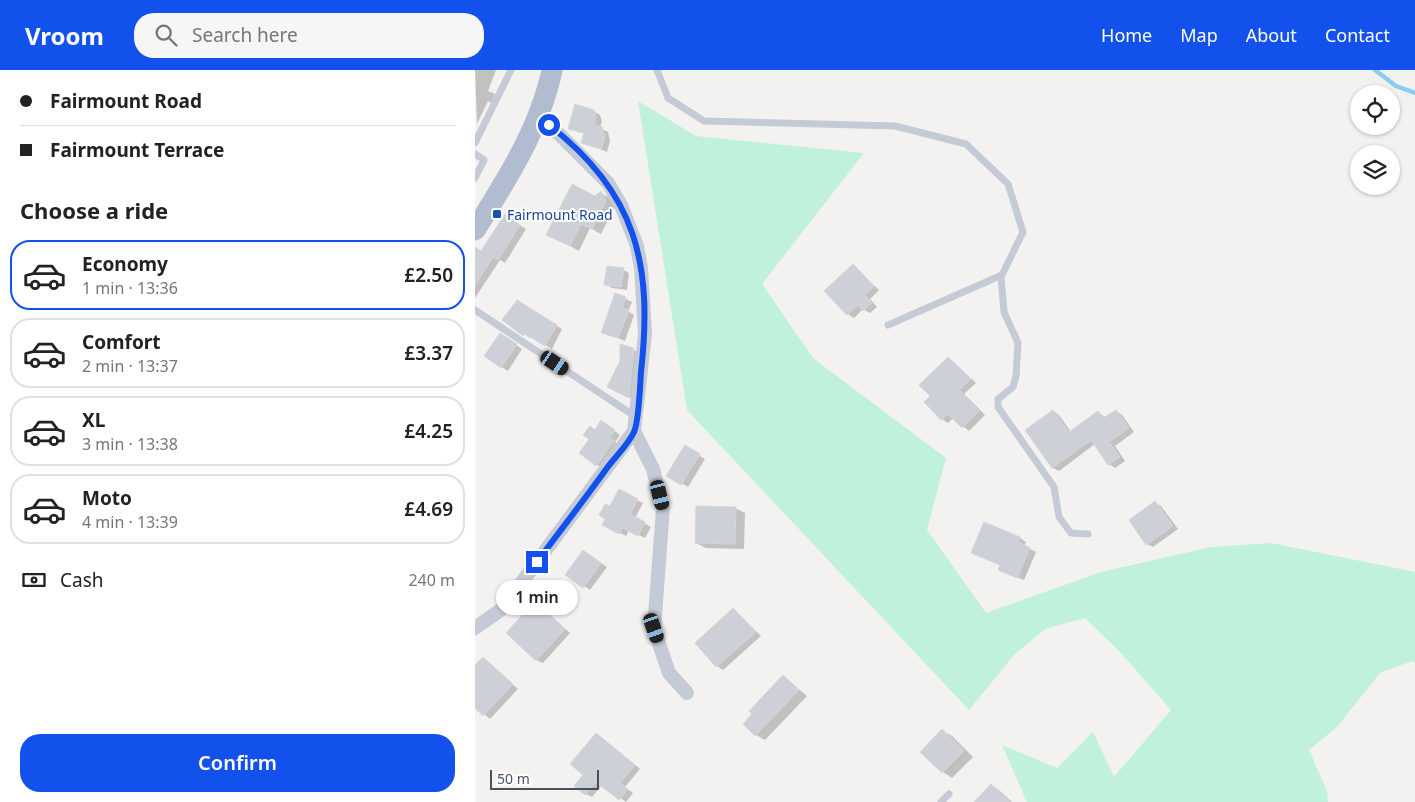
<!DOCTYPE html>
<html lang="en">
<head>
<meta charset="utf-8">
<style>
	body { margin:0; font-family:"Noto Sans",sans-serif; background:#f6f6f6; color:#222; height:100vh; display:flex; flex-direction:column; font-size:19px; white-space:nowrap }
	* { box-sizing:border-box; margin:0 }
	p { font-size:16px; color:#767676 }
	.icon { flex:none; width:28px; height:28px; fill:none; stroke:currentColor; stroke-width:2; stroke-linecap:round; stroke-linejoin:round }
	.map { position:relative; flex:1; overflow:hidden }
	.sheet { display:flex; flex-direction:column; background:#fff; width:475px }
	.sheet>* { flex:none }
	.guide { display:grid; align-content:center; height:110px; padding:0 20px; background:#fff }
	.controls { position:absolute; left:875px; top:15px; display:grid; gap:10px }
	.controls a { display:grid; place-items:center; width:50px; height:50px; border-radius:50%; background:#fff; box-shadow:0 1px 4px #0004; font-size:25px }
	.scale { position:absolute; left:15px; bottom:12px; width:109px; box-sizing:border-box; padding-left:5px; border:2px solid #485160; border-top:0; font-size:14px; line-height:18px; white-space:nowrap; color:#485160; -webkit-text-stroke:4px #fff; paint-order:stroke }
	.end { position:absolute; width:22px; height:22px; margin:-11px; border:6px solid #1351ec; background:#fff; box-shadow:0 0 0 2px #fff }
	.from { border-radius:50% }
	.bubble { position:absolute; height:35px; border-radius:18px; background:#fff; box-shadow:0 1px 4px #0004; font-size:16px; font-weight:600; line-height:35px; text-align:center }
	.car { position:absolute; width:15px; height:30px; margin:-15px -8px; border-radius:6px; box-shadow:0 0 4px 1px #0007; background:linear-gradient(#222 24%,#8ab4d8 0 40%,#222 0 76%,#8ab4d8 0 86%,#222 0) }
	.guide b { display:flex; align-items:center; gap:18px; height:48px; font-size:19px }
	.guide b+b { border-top:1px solid #e0e0e0 }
	.guide i { width:12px; height:12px; background:#222 }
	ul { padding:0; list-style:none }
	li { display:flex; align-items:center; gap:15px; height:70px; margin:0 10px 8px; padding:0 10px; border:2px solid #e0e0e0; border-radius:20px }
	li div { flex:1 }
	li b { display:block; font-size:19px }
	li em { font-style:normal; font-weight:600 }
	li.selected { border-color:#1351ec }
	li>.icon { width:45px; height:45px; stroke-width:1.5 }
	h2 { padding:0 20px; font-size:22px; line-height:60px }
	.pay { display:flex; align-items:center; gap:12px; height:55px; padding:0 20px; font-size:19px }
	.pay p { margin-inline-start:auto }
	.cta { display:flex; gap:10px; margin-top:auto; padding:10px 20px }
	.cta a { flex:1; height:58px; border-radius:20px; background:#1351ec; color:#fff; font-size:20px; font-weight:600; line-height:58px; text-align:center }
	header { display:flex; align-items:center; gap:30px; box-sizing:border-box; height:70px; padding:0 25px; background:#1351ec; color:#fff }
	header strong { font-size:24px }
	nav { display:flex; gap:28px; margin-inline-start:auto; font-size:18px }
	.search { width:350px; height:45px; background:#f6f6f6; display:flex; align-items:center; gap:12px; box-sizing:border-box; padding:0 18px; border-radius:20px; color:#767676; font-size:19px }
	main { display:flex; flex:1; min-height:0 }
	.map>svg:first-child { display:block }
</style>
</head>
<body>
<header>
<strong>Vroom</strong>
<div class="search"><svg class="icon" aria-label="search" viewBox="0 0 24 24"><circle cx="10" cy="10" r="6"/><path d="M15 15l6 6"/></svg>Search here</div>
<nav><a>Home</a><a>Map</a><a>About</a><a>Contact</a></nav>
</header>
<main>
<section class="sheet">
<div class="guide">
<b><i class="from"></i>Fairmount Road</b>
<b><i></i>Fairmount Terrace</b>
</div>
<h2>Choose a ride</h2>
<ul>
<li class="selected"><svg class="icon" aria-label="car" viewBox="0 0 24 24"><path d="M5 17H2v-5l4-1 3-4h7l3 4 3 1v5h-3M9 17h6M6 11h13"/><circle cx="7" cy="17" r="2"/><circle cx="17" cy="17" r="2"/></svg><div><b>Economy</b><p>1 min · 13:36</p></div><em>£2.50</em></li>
<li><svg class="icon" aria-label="car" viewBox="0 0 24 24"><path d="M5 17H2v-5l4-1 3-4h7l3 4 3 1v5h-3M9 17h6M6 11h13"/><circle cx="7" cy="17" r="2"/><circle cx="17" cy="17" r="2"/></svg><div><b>Comfort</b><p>2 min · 13:37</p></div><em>£3.37</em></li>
<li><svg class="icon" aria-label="car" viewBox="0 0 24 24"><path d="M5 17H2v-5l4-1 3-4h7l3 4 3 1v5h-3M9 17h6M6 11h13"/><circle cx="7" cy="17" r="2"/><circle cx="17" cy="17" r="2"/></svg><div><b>XL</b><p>3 min · 13:38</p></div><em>£4.25</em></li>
<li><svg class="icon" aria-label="car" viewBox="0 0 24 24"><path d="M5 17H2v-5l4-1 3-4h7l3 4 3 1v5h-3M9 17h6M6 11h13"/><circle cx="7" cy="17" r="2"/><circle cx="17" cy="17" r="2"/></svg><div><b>Moto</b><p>4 min · 13:39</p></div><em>£4.69</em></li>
</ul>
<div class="pay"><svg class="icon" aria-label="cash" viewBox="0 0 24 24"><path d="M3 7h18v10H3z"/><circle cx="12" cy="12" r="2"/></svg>Cash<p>240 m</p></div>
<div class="cta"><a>Confirm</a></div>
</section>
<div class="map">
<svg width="940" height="732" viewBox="0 0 940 732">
	<rect width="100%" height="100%" fill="#f4f2f1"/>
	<!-- green -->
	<path fill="#c0f1da" d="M163,31L221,66L389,83L287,214L338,288L471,388L452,460L511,543L626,502L736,477L796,473L940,502V593L937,591L905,603L862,657L834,680L852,721L853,732H552L527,675L582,698L618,662L639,707L696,640L646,583L610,548L570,559L540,584L494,640L212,340Z"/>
	<!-- shadow -->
	<g fill="#0003">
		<path d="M0,0H21L13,21L20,24L16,33L13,31L2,54Z"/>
		<path d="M118,41L125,45L127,51L125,58L133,62L135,71L132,82L107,72L110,64L94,58Z"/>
		<path d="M126,123L135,128L140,137L126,164L115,158L104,181L82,169Z"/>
		<path d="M36,150L51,159L30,193L25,190L0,228V186L7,182Z"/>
		<path d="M378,196L404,220L395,229L402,237L395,243L388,239L379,248L373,244Z"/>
		<path d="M148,200L154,203L152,220L137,218L131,214Z"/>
		<path d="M141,224L157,232L153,241L159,245L150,271L128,262Z"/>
		<path d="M42,232L87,259L77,279L56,266L55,268L49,264L29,250Z"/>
		<path d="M31,268L47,279L33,301L10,286Z"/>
		<path d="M158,280L165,283L160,330L140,320L146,292Z"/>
		<path d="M474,288L501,313L489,324L510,345L494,361L478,348L473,353L467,349L451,332L457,326Z"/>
		<path d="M578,341L584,345L596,362L624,343L631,348L641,341L647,345L659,362L640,376L650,391L640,398L634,394L620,374L584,401L578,398L552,360Z"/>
		<path d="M133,356L145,365L140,372L144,375L128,398L122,395L116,369L120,361Z"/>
		<path d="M210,377L230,389L213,417L193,405Z"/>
		<path d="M162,430L168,433L160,448L176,457L170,468L154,460L151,466L128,454L136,438Z"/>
		<path d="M680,433L686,436L703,459L678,477L672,474Z"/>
		<path d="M260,438L270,443L269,479L231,478L221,473Z"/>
		<path d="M510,453L545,468L551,472L549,476L561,482L549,510L531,503Z"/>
		<path d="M114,485L132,497L115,520L92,505Z"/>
		<path d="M60,532L95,563L68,593L61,590Z"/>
		<path d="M259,540L286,566L248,600L242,596L222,573Z"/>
		<path d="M8,588L43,619L15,649L0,637V597Z"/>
		<path d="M308,606L332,626L290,670L281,665Z"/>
		<path d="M468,661L477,666L498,687L477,708L468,702Z"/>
		<path d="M127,668L165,699L150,717L158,723L151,732L127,715L117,727L111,724L110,705Z"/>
		<path d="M516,715L525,721L537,732H500Z"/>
	</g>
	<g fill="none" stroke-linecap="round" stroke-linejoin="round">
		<!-- stream -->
		<path stroke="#8bccf0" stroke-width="4.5" d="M900,0L921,16L940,23"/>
	</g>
	<!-- building -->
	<g fill="#cdd0d7" stroke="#d5d6dd">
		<path d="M100,34L119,40L121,46L119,55L127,57L130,67L126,79L106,73L109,63L93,59Z"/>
		<path d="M97,114L120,126L126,121L131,131L117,159L106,154L95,176L71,165Z"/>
		<path d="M30,144L45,155L23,190L18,187L0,215V177L6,181Z"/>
		<path d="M378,194L399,216L390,225L397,233L388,241L383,235L372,245L349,221Z"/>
		<path d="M132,196L149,198L146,217L129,215Z"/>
		<path d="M140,223L151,227L147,238L154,240L143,268L126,263Z"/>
		<path d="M42,230L82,255L70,276L49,263L48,266L27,250Z"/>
		<path d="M25,263L42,274L26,298L9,286Z"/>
		<path d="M145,274L159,278L154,328L132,317L145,291Z"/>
		<path d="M473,287L496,309L484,320L504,341L487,358L473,344L466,350L449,332L455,326L444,315Z"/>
		<path d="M578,340L594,362L623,341L628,348L641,340L654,358L634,372L645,387L633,395L616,370L577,398L550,360Z"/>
		<path d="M126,350L140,360L135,368L139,371L121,396L104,383L114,369L108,365L115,356L120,360Z"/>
		<path d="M210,375L225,384L206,415L191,406Z"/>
		<path d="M144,419L163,429L155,444L170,452L163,466L147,458L144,464L127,455L130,449L124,445L130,434L135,436Z"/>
		<path d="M680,431L698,456L671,475L654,450Z"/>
		<path d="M221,436L261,437L260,474L220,473Z"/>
		<path d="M509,452L545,467L543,472L555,478L542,508L523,500L525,495L496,483Z"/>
		<path d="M108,480L126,493L108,518L90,505Z"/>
		<path d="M60,531L90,559L61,591L31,563Z"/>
		<path d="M258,538L281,562L241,597L220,573Z"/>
		<path d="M8,587L38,614L8,646L0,638V595Z"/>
		<path d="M308,605L324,620L280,666L268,654L277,644L274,641Z"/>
		<path d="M467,659L489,681L467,703L445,682Z"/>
		<path d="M121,663L160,695L145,713L153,719L144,730L121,712L110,725L99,716L108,705L95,694Z"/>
		<path d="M516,714L535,732H499Z"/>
	</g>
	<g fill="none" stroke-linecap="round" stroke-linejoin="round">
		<!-- lane -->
		<g stroke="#c5cbd6" stroke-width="7">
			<path d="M182,0L193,28L229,51L420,56L491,74L533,114L548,162L526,207L529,242L543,273L541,306L538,317L523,329V337L579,417L584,447L596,463L613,464"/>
			<path d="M0,73L36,0"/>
			<path d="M0,84L9,90L0,108"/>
			<path d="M0,240L161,347"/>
			<path d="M413,255L527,205"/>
			<path d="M466,732L474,724"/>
		</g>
		<!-- street -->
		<g stroke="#c5cbd6" stroke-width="14">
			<path d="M61,49L84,64L133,113L146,135L162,176L166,198L170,264L159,361L178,399L188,438L179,559L194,603L212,623"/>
			<path d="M0,558L27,539L159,361"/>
		</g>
		<!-- primary -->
		<path stroke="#b1bcd1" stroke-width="21" d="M0,160C31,111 65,58 77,0"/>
	</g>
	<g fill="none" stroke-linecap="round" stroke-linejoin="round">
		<!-- route -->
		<path stroke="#1351ec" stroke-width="6" d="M62,492C85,461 109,430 132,398C140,387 153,375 159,362C164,351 165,316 166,302C178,195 162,123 74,55"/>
	</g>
	<!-- markers -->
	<rect fill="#1a4fb4" stroke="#fff" stroke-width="2" x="17" y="139" width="10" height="10" rx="2.5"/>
	<g text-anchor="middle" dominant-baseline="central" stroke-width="4" stroke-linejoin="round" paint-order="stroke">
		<!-- transit labels -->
		<g font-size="14" fill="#164399" stroke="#fff" text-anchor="start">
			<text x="32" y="144">Fairmount Road</text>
		</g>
	</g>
</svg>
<div class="controls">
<a><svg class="icon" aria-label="locate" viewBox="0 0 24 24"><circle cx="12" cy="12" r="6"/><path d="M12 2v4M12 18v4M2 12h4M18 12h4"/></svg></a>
<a><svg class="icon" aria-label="layers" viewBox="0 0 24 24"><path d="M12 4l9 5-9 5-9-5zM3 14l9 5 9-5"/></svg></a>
</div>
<div class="scale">50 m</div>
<i class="end from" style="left:74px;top:55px"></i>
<i class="end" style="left:62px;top:492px"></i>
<div class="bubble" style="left:21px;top:510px;width:82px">1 min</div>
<i class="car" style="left:80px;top:293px;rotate:124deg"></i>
<i class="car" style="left:185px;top:425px;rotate:166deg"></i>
<i class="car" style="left:179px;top:558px;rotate:161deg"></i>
</div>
</main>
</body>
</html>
